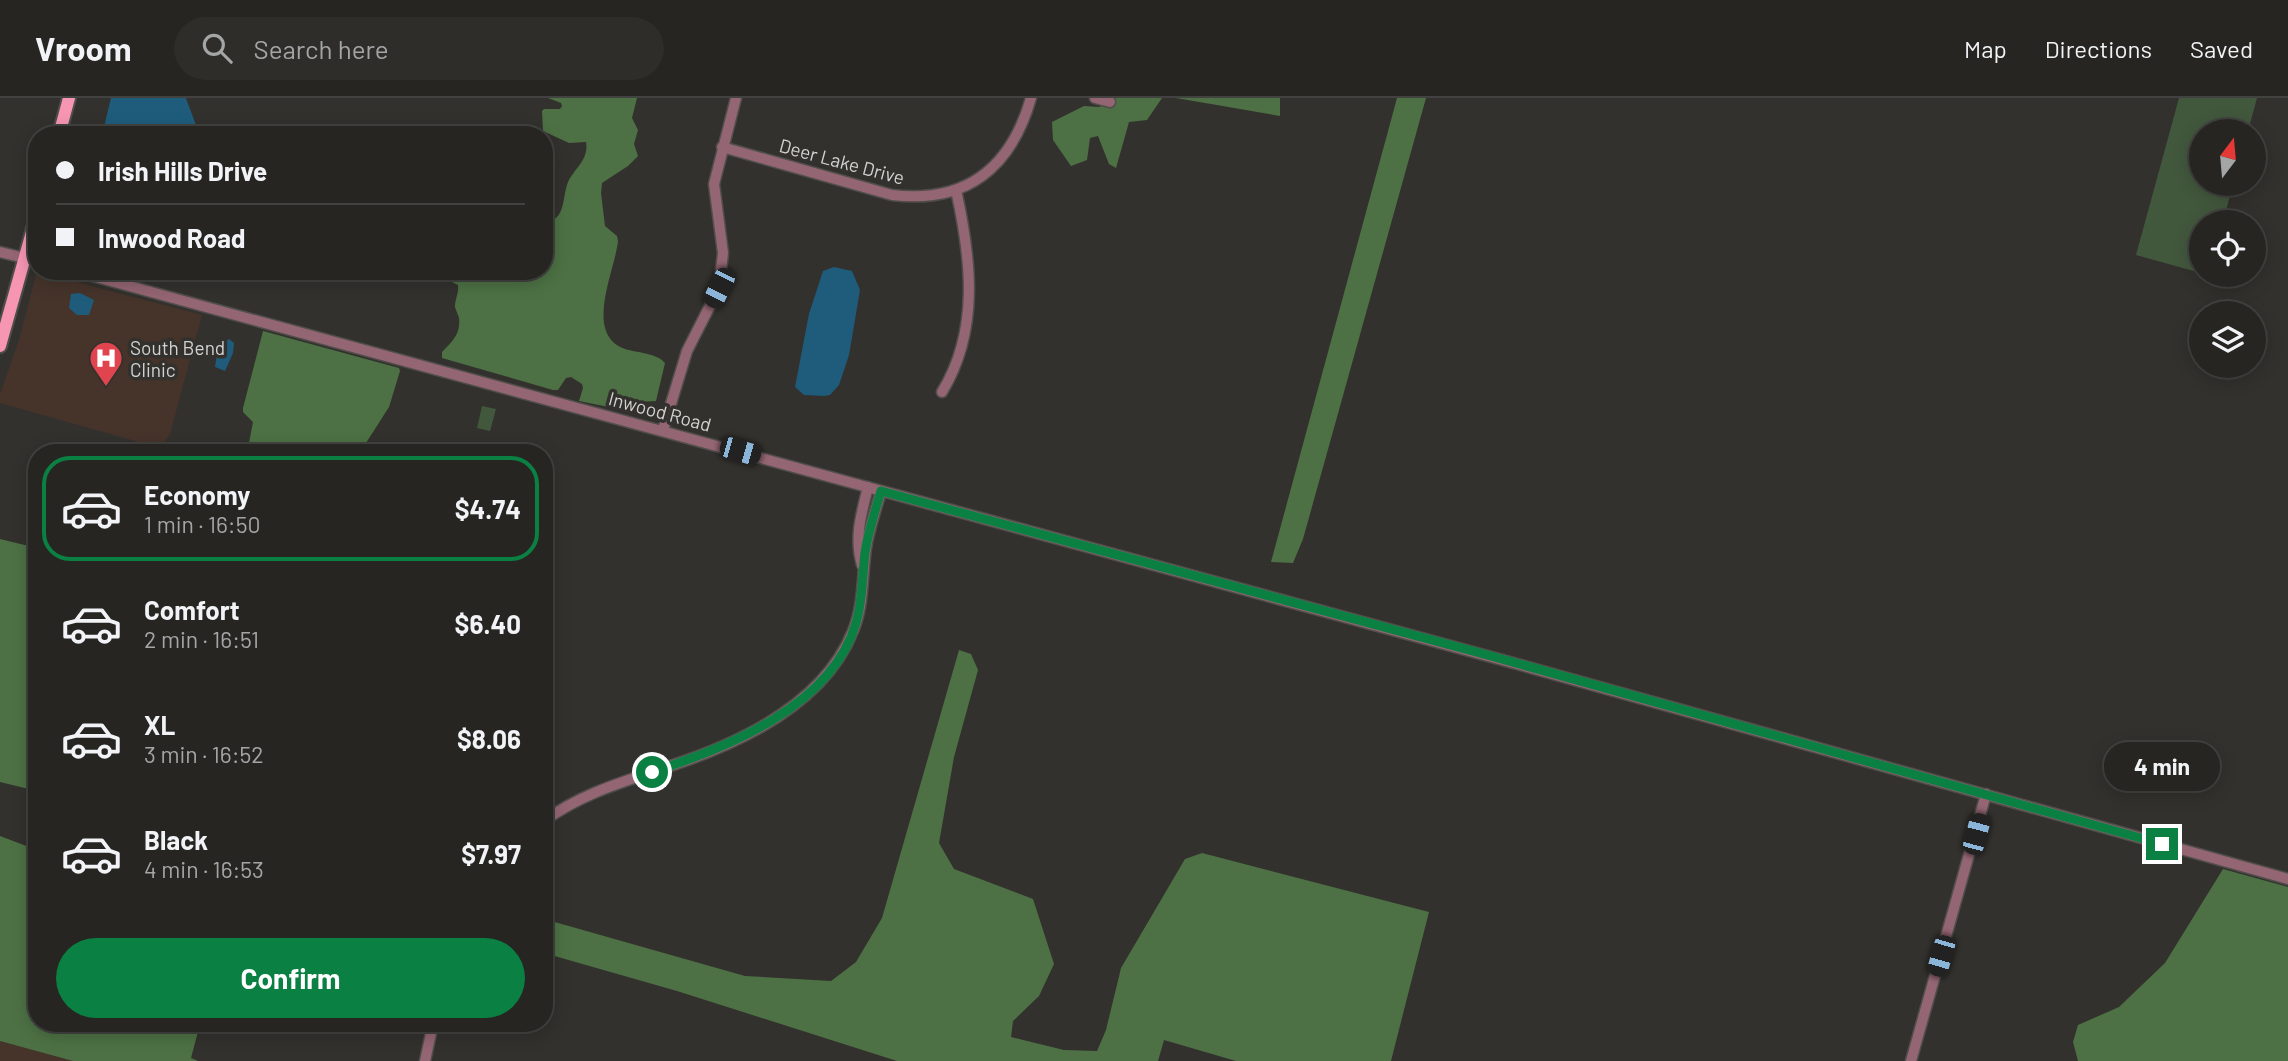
<!DOCTYPE html>
<html lang="en">
<head>
<meta charset="utf-8">
<style>
	body { margin:0; font-family:Barlow,sans-serif; background:#2e2d2a; color:#f1f3f6; height:100vh; display:flex; flex-direction:column; font-size:26px; white-space:nowrap }
	* { box-sizing:border-box; margin:0 }
	p { font-size:23px; color:#a4a5a5 }
	.icon { flex:none; width:38px; height:38px; fill:none; stroke:currentColor; stroke-width:2; stroke-linecap:round; stroke-linejoin:round }
	.map { position:relative; flex:1; overflow:hidden }
	.sheet { position:absolute; left:28px; top:346px; width:525px; height:588px; display:flex; flex-direction:column; background:#262522; border-radius:28px; box-shadow:0 4px 18px #0003,0 0 0 2px #424240 }
	.sheet>* { flex:none }
	.hud { position:absolute; left:28px; top:28px; width:525px; height:154px; border-radius:28px; box-shadow:0 4px 18px #0003,0 0 0 2px #424240; display:grid; align-content:center; height:154px; padding:0 28px; background:#262522 }
	.needle { width:46px; rotate:16deg }
	.controls { position:absolute; left:2189px; top:21px; display:grid; gap:14px }
	.controls a { display:grid; place-items:center; width:77px; height:77px; border-radius:50%; background:#262522; box-shadow:0 4px 18px #0003,0 0 0 2px #424240; font-size:35px }
	.end { position:absolute; width:32px; height:32px; margin:-16px; border:9px solid #0b8043; background:#fff; box-shadow:0 0 0 4px #fff }
	.from { border-radius:50% }
	.bubble { position:absolute; height:49px; border-radius:24px; background:#262522; box-shadow:0 4px 18px #0003,0 0 0 2px #424240; font-size:23px; font-weight:700; line-height:49px; text-align:center }
	.car { position:absolute; width:21px; height:42px; margin:-21px -10px; border-radius:9px; box-shadow:0 0 5px 2px #0007; background:linear-gradient(#222 24%,#8ab4d8 0 40%,#222 0 76%,#8ab4d8 0 86%,#222 0) }
	.hud b { display:flex; align-items:center; gap:24px; height:66px; font-size:26px }
	.hud b+b { border-top:2px solid #424240 }
	.hud i { width:18px; height:18px; background:#f1f3f6 }
	ul { padding:12px 0 0; list-style:none }
	li { display:flex; align-items:center; gap:21px; height:105px; margin:0 14px 10px; padding:0 14px; border:4px solid transparent; border-radius:28px }
	li div { flex:1 }
	li b { display:block; font-size:26px }
	li em { font-style:normal; font-weight:700 }
	li.on { border-color:#0b8043 }
	li>.icon { width:63px; height:63px; stroke-width:1.5 }
	.cta { display:flex; gap:14px; margin-top:auto; padding:14px 28px }
	.cta a { flex:1; height:80px; border-radius:42px; background:#0b8043; color:#fff; font-size:28px; font-weight:700; line-height:80px; text-align:center }
	header { display:flex; align-items:center; gap:42px; box-sizing:border-box; height:98px; padding:0 35px; background:#262522; border-bottom:2px solid #424240 }
	header strong { font-size:33px }
	nav { display:flex; gap:38px; margin-inline-start:auto; font-size:24px }
	.search { width:490px; height:63px; background:#2e2d2a; display:flex; align-items:center; gap:18px; box-sizing:border-box; padding:0 24px; border-radius:38px; color:#a4a5a5; font-size:26px }
	.map>svg:first-child { display:block }
</style>
</head>
<body>
<header>
<strong>Vroom</strong>
<div class="search"><svg class="icon" aria-label="search" viewBox="0 0 24 24"><circle cx="10" cy="10" r="6"/><path d="M15 15l6 6"/></svg>Search here</div>
<nav><a>Map</a><a>Directions</a><a>Saved</a></nav>
</header>
<div class="map">
<svg width="2288" height="963" viewBox="0 0 2288 963">
	<rect width="100%" height="100%" fill="#33312d"/>
	<!-- commercial -->
	<g fill="#46342b">
		<path d="M42,175L202,217L170,336L160,350L0,305V296L19,242L36,177Z"/>
		<path d="M0,943L73,963H0Z"/>
	</g>
	<!-- green -->
	<g fill="#42583d">
		<path d="M2179,0H2257L2248,33H2202V86H2233L2223,124H2202L2201,175L2136,157Z"/>
		<path d="M482,308L496,311L490,333L477,330Z"/>
	</g>
	<!-- forest -->
	<g fill="#4d7144">
		<path d="M548,0H637L632,20L638,32L634,46L638,58L628,68L602,85L601,95L605,128L617,138L618,143C615,173 583,236 625,251C638,255 657,255 665,265L656,303L637,304L629,313L579,303L583,290L582,286L571,279L566,280L558,292H553L442,260V254C452,244 461,236 459,220C458,216 456,213 455,209C455,201 459,195 458,187L448,182L444,173H544V124C566,124 562,99 568,84C575,70 589,62 586,44L569,45L543,33L542,13L544,11H560L562,8L561,5Z"/>
		<path d="M1106,0H1162L1147,22L1129,24L1116,70L1109,66L1098,38L1090,40L1087,62L1071,68L1053,42L1052,24L1084,8L1100,9Z"/>
		<path d="M1176,0H1280V18Z"/>
		<path d="M1397,0H1426L1303,441L1293,465L1271,464Z"/>
		<path d="M263,233L399,270L400,273L389,309L366,345L364,355H247L253,324L243,314V310Z"/>
		<path d="M0,441L37,450V693L0,684Z"/>
		<path d="M959,552L971,556L978,572L954,659L939,745L954,771L1033,801L1054,866L1039,898L1013,923L1011,939L1064,952L1097,953L1106,932L1121,870L1185,761L1202,755L1429,814L1391,963H1236L1164,942L1158,963H897L677,893L544,855V821L745,878L831,883L856,864L882,820Z"/>
		<path d="M0,738L37,752V926H200L191,960L198,963H73L0,943Z"/>
		<path d="M2223,771L2288,789V963H2078L2073,944L2078,927L2119,909L2165,865Z"/>
	</g>
	<!-- water -->
	<g fill="#1f5c7c">
		<path d="M111,0H186C190,13 196,23 198,37H102Z"/>
		<path d="M834,169L852,173L860,192L849,257L839,287L830,297L824,298L804,297L795,289L809,216L823,173Z"/>
		<path d="M80,195L94,202L89,217H77L69,210L71,196Z"/>
		<path d="M229,241L234,245L233,255L225,273L215,269L218,249Z"/>
	</g>
	<g fill="none" stroke-linecap="round" stroke-linejoin="round">
		<defs>
			<g id="minor">
				<path d="M1095,0L1110,4"/>
				<path d="M722,49L892,97C966,106 1011,70 1031,0"/>
				<path d="M0,154L37,163"/>
				<path d="M74,173L1517,566L2288,781"/>
				<path d="M942,294C980,232 971,160 956,92"/>
				<path d="M663,332L687,253L719,190L723,155L714,86L736,0"/>
				<path d="M862,467C854,440 861,417 868,389"/>
				<path d="M544,723C582,695 626,683 670,668C741,645 824,606 853,533C864,507 862,478 866,450C869,430 876,412 881,393"/>
				<path d="M425,963L433,926"/>
				<path d="M1911,963L1986,696"/>
			</g>
			<g id="major">
				<path d="M59,37L69,0"/>
				<path d="M0,248L37,116"/>
			</g>
		</defs>
		<!-- minor casing -->
		<use href="#minor" stroke="#504e4a" stroke-width="13"/>
		<!-- major casing -->
		<use href="#major" stroke="#504e4a" stroke-width="16"/>
		<!-- minor -->
		<use href="#minor" stroke="#946573" stroke-width="10"/>
		<!-- major -->
		<use href="#major" stroke="#f696b3" stroke-width="12"/>
	</g>
	<g fill="none" stroke-linecap="round" stroke-linejoin="round">
		<!-- route -->
		<path stroke="#0b8043" stroke-width="9" d="M652,674C727,650 832,608 856,525C863,502 862,479 865,455C868,434 875,414 881,393L1491,558L2162,746"/>
	</g>
	<!-- icons -->
	<defs>
		<symbol id="hospital-pin" viewBox="-11 -11 22 30"><path d="M0 17L-7.5 6A9.5 9.5 0 1 1 7.5 6Z" fill="#e0444e" stroke="#33312d"/><path d="M-5-5h3v3.5h4V-5h3V5h-3V1.5h-4V5h-3Z" fill="#fff"/></symbol>
	</defs>
	<g fill-rule="evenodd">
		<use href="#hospital-pin" x="87" y="241" width="38" height="52"/>
	</g>
	<g text-anchor="middle" dominant-baseline="central" stroke-width="7" stroke-linejoin="round" paint-order="stroke">
		<!-- street labels -->
		<g font-size="19" fill="#d3d2d0" stroke="#33312d">
			<text transform="translate(842 63) rotate(15)">Deer Lake Drive</text>
			<text transform="translate(660 313) rotate(15)">Inwood Road</text>
		</g>
		<!-- poi labels -->
		<g font-size="19" fill="#d3d2d0" stroke="#33312d" text-anchor="start">
			<text x="130" y="249">South Bend<tspan x="130" dy="22">Clinic</tspan></text>
		</g>
	</g>
</svg>
<div class="controls">
<a><svg class="needle" viewBox="-14 -14 28 28"><path d="M0-13l5 13h-10z" fill="#e53935"/><path d="M0 13l5-13h-10z" fill="#a4a5a5"/></svg></a>
<a><svg class="icon" aria-label="locate" viewBox="0 0 24 24"><circle cx="12" cy="12" r="6"/><path d="M12 2v4M12 18v4M2 12h4M18 12h4"/></svg></a>
<a><svg class="icon" aria-label="layers" viewBox="0 0 24 24"><path d="M12 4l9 5-9 5-9-5zM3 14l9 5 9-5"/></svg></a>
</div>
<i class="end from" style="left:652px;top:674px"></i>
<i class="end" style="left:2162px;top:746px"></i>
<div class="bubble" style="left:2104px;top:644px;width:116px">4 min</div>
<i class="car" style="left:719px;top:190px;rotate:206deg"></i>
<i class="car" style="left:740px;top:353px;rotate:106deg"></i>
<i class="car" style="left:1976px;top:736px;rotate:15deg"></i>
<i class="car" style="left:1941px;top:858px;rotate:196deg"></i>
<div class="hud">
<b><i class="from"></i>Irish Hills Drive</b>
<b><i></i>Inwood Road</b>
</div>
<section class="sheet">
<ul>
<li class="on"><svg class="icon" aria-label="car" viewBox="0 0 24 24"><path d="M5 17H2v-5l4-1 3-4h7l3 4 3 1v5h-3M9 17h6M6 11h13"/><circle cx="7" cy="17" r="2"/><circle cx="17" cy="17" r="2"/></svg><div><b>Economy</b><p>1 min · 16:50</p></div><em>$4.74</em></li>
<li><svg class="icon" aria-label="car" viewBox="0 0 24 24"><path d="M5 17H2v-5l4-1 3-4h7l3 4 3 1v5h-3M9 17h6M6 11h13"/><circle cx="7" cy="17" r="2"/><circle cx="17" cy="17" r="2"/></svg><div><b>Comfort</b><p>2 min · 16:51</p></div><em>$6.40</em></li>
<li><svg class="icon" aria-label="car" viewBox="0 0 24 24"><path d="M5 17H2v-5l4-1 3-4h7l3 4 3 1v5h-3M9 17h6M6 11h13"/><circle cx="7" cy="17" r="2"/><circle cx="17" cy="17" r="2"/></svg><div><b>XL</b><p>3 min · 16:52</p></div><em>$8.06</em></li>
<li><svg class="icon" aria-label="car" viewBox="0 0 24 24"><path d="M5 17H2v-5l4-1 3-4h7l3 4 3 1v5h-3M9 17h6M6 11h13"/><circle cx="7" cy="17" r="2"/><circle cx="17" cy="17" r="2"/></svg><div><b>Black</b><p>4 min · 16:53</p></div><em>$7.97</em></li>
</ul>
<div class="cta"><a>Confirm</a></div>
</section>
</div>
</body>
</html>
